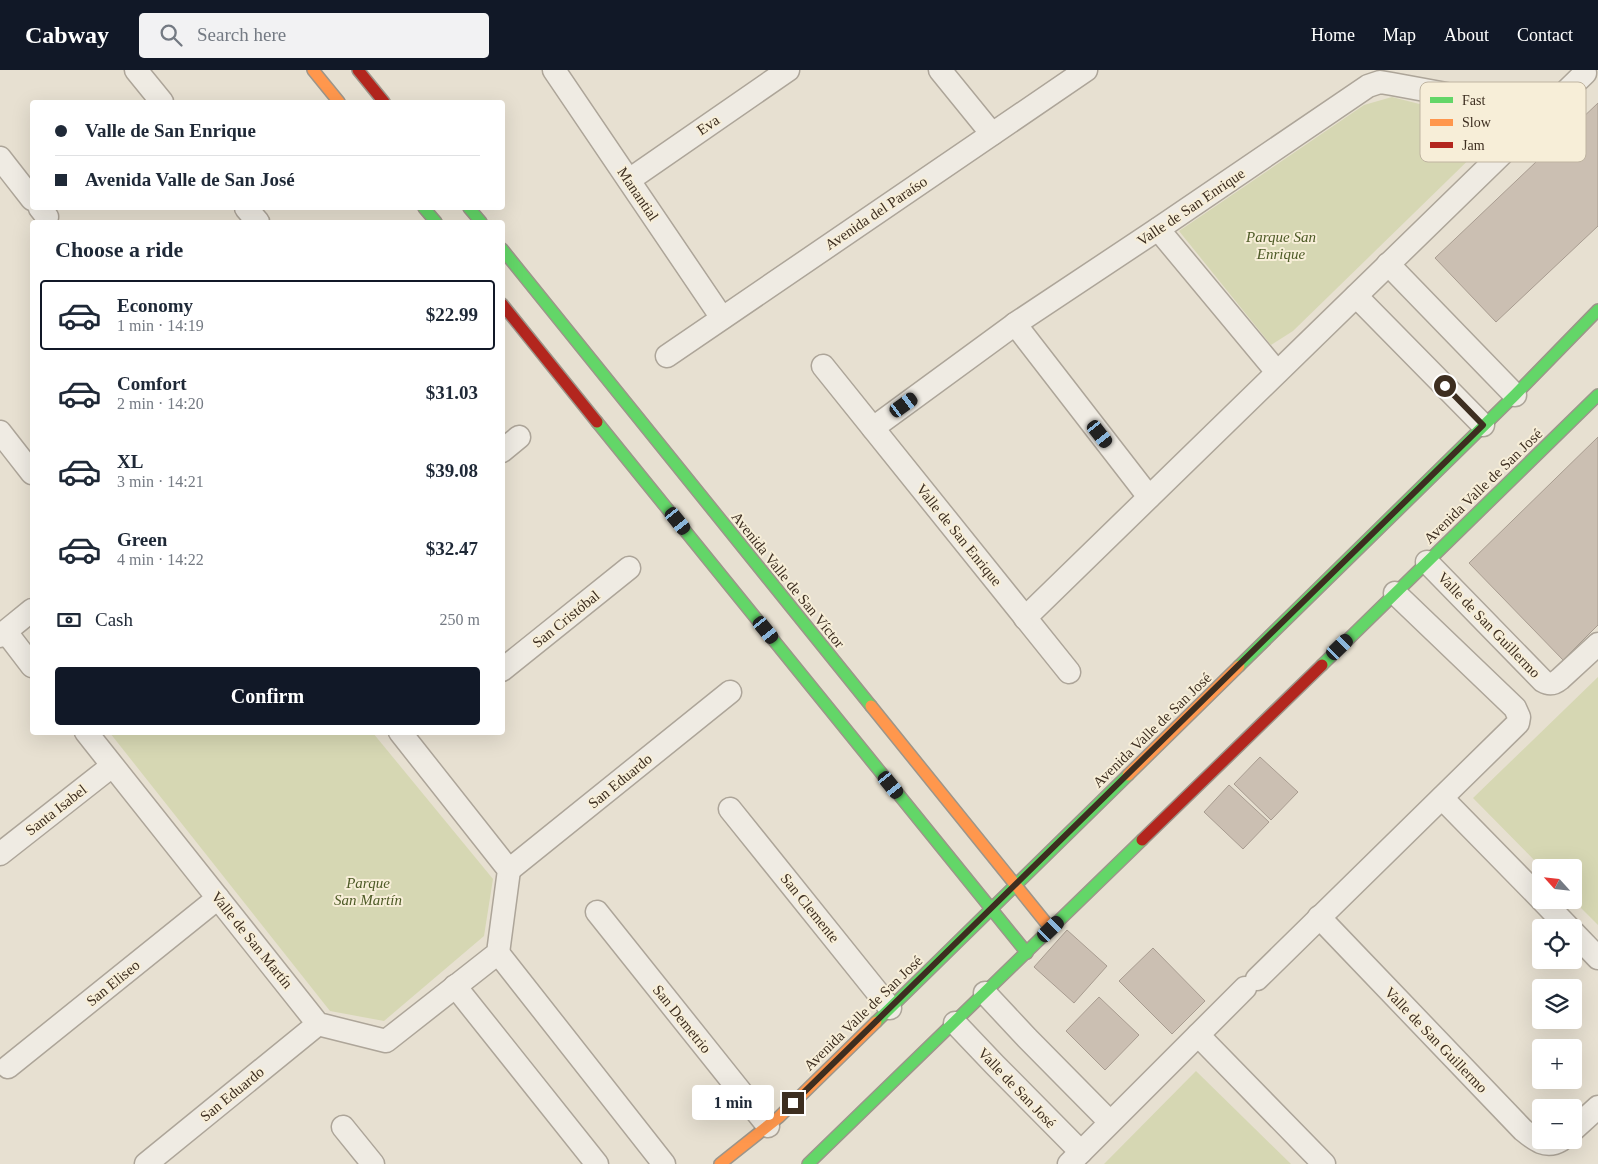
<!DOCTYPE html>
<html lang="en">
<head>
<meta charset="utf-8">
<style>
	body { margin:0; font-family:Georgia,serif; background:#f2f2f3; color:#1f2937; height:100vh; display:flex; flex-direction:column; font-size:19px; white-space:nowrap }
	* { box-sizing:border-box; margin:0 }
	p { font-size:16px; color:#747a83 }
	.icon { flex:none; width:28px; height:28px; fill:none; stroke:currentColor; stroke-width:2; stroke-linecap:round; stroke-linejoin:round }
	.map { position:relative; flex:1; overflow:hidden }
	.side { position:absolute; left:30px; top:150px; width:475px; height:515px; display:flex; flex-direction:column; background:#fff; border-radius:5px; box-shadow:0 5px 20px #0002 }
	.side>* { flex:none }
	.guide { position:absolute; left:30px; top:30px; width:475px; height:110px; border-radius:5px; box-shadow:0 5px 20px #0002; display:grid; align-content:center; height:110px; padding:0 25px; background:#fff }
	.needle { width:32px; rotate:297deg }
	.fabs { position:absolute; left:1532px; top:789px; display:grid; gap:10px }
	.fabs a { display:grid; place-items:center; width:50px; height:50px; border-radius:5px; background:#fff; box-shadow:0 5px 20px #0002; font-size:25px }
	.end { position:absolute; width:22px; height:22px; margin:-11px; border:6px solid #3d2e20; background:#fff; box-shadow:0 0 0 2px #fff }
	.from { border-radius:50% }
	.bubble { position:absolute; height:35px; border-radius:5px; background:#fff; box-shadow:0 5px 20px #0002; font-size:16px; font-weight:600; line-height:35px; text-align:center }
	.car { position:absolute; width:15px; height:30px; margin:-15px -8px; border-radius:6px; box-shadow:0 0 4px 1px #0007; background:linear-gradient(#222 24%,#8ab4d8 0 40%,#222 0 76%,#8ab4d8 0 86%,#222 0) }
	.guide b { display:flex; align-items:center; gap:18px; height:48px; font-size:19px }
	.guide b+b { border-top:1px solid #e0e1e3 }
	.guide i { width:12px; height:12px; background:#1f2937 }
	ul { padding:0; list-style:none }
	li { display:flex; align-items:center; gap:15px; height:70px; margin:0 10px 8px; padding:0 15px; border:2px solid transparent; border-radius:5px }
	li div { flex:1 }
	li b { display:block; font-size:19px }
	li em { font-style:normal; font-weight:600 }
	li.on { border-color:#111827 }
	li>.icon { width:45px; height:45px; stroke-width:1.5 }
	h2 { padding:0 25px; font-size:22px; line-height:60px }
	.pay { display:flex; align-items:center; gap:12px; height:55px; padding:0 25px; font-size:19px }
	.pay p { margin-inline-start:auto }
	.primary-button { display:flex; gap:10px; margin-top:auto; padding:10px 25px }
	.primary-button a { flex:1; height:58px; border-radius:5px; background:#111827; color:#fff; font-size:20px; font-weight:600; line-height:58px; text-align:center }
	header { display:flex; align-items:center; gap:30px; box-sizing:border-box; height:70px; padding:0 25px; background:#111827; color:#fff }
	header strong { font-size:24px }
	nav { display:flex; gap:28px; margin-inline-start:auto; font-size:18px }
	.search { width:350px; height:45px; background:#f2f2f3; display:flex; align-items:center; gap:12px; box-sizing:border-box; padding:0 18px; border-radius:5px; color:#747a83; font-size:19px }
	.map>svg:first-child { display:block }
</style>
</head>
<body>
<header>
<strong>Cabway</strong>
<div class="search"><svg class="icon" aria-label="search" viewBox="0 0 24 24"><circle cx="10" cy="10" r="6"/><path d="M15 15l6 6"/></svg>Search here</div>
<nav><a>Home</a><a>Map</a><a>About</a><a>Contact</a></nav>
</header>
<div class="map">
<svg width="1598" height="1094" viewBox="0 0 1598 1094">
	<rect width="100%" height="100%" fill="#e7e0d1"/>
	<!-- green -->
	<g fill="#d6d7b3">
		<path d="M1392,27L1482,50L1489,70L1293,261L1271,275L1179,161L1364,35Z"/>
		<path d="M1598,607V855L1573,830L1574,798L1541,797L1473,728Z"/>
		<path d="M110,663H373L493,809L484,866L384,951L330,941Z"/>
		<path d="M1196,1001L1291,1094H1104Z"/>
	</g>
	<!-- building -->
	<g fill="#cbbfb2" stroke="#a89c90">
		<path d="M1598,33V156L1496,252L1435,188Z"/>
		<path d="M1598,367V555L1563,590L1469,493Z"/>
		<path d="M1260,687L1298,722L1271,750L1234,714Z"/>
		<path d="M1229,715L1269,752L1243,779L1204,742Z"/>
		<path d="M1067,860L1107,896L1074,933L1034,897Z"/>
		<path d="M1153,878L1205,931L1172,964L1119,911Z"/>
		<path d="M1099,927L1139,965L1105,1000L1066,961Z"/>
	</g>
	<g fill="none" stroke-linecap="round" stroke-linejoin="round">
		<defs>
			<g id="street">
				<path d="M136,0L162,32"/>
				<path d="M554,0L722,248"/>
				<path d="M940,0L992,64"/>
				<path d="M0,88L32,129"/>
				<path d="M629,110L788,0"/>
				<path d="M40,138L47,147"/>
				<path d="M246,138L258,152"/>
				<path d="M1158,159L1277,302"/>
				<path d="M1388,194L1515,325"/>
				<path d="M1356,226L1483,355"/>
				<path d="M1015,254L1149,427"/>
				<path d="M667,286L1086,0"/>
				<path d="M823,296L1069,602"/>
				<path d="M873,358L1015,254L1158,159L1368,16L1380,12L1392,14L1490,32C1510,40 1512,47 1520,66"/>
				<path d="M0,362L32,403"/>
				<path d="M502,381L519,367"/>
				<path d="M1427,492L1543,611C1550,615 1554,614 1560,609L1598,574"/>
				<path d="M1025,548L1585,3"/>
				<path d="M6,562L32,596"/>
				<path d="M0,566L32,540"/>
				<path d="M502,600L629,498"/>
				<path d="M86,662L318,954L386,971L498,883L509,800L400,662"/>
				<path d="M1442,728L1541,829"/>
				<path d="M730,739L890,938"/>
				<path d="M0,784L112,696"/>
				<path d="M509,800L730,622"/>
				<path d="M1542,830L1569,858"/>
				<path d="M597,842L768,1056"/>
				<path d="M1319,847L1523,1060C1535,1070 1546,1079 1561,1070"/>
				<path d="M1574,863L1598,888"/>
				<path d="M498,883L664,1094"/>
				<path d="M1257,909L1518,653L1519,647L1515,638L1395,523"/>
				<path d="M455,916L597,1094"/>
				<path d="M985,923L1027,968L1110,1052"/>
				<path d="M955,953L995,995L1081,1082"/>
				<path d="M1198,965L1324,1094"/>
				<path d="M8,997L218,828"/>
				<path d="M343,1057L373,1094"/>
				<path d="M1574,1059L1598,1037"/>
				<path d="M146,1094L318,954"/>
				<path d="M1069,1094L1245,918"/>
			</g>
			<g id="fast">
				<path d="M424,138L436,152"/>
				<path d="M469,138L481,152"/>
				<path d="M502,179L871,636"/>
				<path d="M597,352L1027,883"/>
				<path d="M1322,595L1598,325"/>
				<path d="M1239,596L1515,325L1598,240"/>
				<path d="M876,952L1128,705"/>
				<path d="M808,1094L1142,770"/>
			</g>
			<g id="slow">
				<path d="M313,0L339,32"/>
				<path d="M871,636L1051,859"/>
				<path d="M1128,705L1239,596"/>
				<path d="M720,1094L779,1047L876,952"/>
			</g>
			<g id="jam">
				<path d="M358,0L384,32"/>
				<path d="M502,234L597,352"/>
				<path d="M1142,770L1322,595"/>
			</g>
		</defs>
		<!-- street casing -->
		<use href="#street" stroke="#ada599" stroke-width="25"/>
		<!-- fast casing -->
		<use href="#fast" stroke="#9c958a" stroke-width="14"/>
		<!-- slow casing -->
		<use href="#slow" stroke="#9c958a" stroke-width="14"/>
		<!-- jam casing -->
		<use href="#jam" stroke="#9c958a" stroke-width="14"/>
		<!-- street -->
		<use href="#street" stroke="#efebe3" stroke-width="22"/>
		<!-- fast -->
		<use href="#fast" stroke="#63d668" stroke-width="11"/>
		<!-- slow -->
		<use href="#slow" stroke="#ff974d" stroke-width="11"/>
		<!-- jam -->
		<use href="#jam" stroke="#b3261e" stroke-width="11"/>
	</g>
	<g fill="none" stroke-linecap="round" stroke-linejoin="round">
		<!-- route -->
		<path stroke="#3d2e20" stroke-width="6" d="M793,1033L1483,355L1445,316"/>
	</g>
	<g text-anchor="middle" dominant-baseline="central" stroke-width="4" stroke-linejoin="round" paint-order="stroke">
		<!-- street labels -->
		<g font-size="15" fill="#3d2e20" stroke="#f7eed8">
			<text transform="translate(708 55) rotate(-34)">Eva</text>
			<text transform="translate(638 124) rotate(56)">Manantial</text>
			<text transform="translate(1191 137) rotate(-34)">Valle de San Enrique</text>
			<text transform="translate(876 143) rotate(-34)">Avenida del Paraíso</text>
			<text transform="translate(1483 416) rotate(-44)">Avenida Valle de San José</text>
			<text transform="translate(959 465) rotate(51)">Valle de San Enrique</text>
			<text transform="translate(788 510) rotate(51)">Avenida Valle de San Víctor</text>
			<text transform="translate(566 549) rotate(-39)">San Cristóbal</text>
			<text transform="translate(1489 555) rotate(46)">Valle de San Guillermo</text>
			<text transform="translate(1152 660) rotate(-44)">Avenida Valle de San José</text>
			<text transform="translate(620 711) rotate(-39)">San Eduardo</text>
			<text transform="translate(56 740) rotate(-38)">Santa Isabel</text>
			<text transform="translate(810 838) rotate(51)">San Clemente</text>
			<text transform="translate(252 870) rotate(51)">Valle de San Martín</text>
			<text transform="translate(113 913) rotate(-39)">San Eliseo</text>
			<text transform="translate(863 943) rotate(-44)">Avenida Valle de San José</text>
			<text transform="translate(682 949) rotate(51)">San Demetrio</text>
			<text transform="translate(1436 970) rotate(46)">Valle de San Guillermo</text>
			<text transform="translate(1017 1018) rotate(46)">Valle de San José</text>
			<text transform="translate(232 1024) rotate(-39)">San Eduardo</text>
		</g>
		<!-- park labels -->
		<g font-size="15" font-style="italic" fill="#4d5a26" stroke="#f7eed8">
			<text x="1281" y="167">Parque San<tspan x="1281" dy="17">Enrique</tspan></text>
			<text x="368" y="813">Parque<tspan x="368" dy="17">San Martín</tspan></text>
		</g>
	</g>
	<!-- legend -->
	<rect x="1420" y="12" width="166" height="80" rx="8" fill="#f7eed8" stroke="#bfb4a1" stroke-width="1"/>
	<rect x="1430" y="27" width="23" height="6" fill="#63d668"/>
	<rect x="1430" y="49" width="23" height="7" fill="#ff974d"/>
	<rect x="1430" y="72" width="23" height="6" fill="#b3261e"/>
	<g font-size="14" fill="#3d2e20">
		<text x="1462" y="35">Fast</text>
		<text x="1462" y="57">Slow</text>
		<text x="1462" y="80">Jam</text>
	</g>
</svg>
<div class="fabs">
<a><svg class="needle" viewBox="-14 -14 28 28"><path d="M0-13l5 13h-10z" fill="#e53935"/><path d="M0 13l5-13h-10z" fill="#747a83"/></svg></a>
<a><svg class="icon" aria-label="locate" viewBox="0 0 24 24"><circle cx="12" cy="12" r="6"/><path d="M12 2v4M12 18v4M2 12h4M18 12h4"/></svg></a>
<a><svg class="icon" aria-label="layers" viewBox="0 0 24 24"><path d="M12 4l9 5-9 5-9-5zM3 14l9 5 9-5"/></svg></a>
<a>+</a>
<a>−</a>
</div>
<i class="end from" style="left:1445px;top:316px"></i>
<i class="end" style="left:793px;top:1033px"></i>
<div class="bubble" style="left:692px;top:1015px;width:82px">1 min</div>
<i class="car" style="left:904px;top:335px;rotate:54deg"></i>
<i class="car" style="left:1100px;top:364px;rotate:142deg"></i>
<i class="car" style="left:678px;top:451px;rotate:141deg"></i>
<i class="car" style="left:766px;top:560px;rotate:141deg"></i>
<i class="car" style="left:1340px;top:577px;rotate:46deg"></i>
<i class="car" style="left:891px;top:715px;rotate:141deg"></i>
<i class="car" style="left:1051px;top:859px;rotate:46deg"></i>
<div class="guide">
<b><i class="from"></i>Valle de San Enrique</b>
<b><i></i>Avenida Valle de San José</b>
</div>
<section class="side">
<h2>Choose a ride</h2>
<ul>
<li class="on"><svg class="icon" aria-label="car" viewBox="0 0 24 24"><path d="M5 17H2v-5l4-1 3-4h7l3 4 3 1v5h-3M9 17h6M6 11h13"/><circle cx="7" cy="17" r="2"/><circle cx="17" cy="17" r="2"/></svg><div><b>Economy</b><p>1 min · 14:19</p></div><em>$22.99</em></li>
<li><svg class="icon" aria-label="car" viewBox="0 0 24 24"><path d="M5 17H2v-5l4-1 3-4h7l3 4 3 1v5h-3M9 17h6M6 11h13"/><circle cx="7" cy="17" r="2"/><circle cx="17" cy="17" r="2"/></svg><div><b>Comfort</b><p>2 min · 14:20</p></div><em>$31.03</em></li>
<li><svg class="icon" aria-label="car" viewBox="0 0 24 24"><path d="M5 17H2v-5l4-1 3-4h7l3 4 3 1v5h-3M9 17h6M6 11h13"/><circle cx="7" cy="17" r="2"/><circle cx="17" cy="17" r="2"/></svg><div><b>XL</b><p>3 min · 14:21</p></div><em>$39.08</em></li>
<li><svg class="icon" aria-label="car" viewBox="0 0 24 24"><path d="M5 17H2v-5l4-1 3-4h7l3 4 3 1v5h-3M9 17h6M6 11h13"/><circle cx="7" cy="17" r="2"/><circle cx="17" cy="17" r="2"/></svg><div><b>Green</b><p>4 min · 14:22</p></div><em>$32.47</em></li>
</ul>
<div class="pay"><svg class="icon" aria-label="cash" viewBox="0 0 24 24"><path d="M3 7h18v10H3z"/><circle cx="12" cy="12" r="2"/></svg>Cash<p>250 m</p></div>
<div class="primary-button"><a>Confirm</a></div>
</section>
</div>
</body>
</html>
